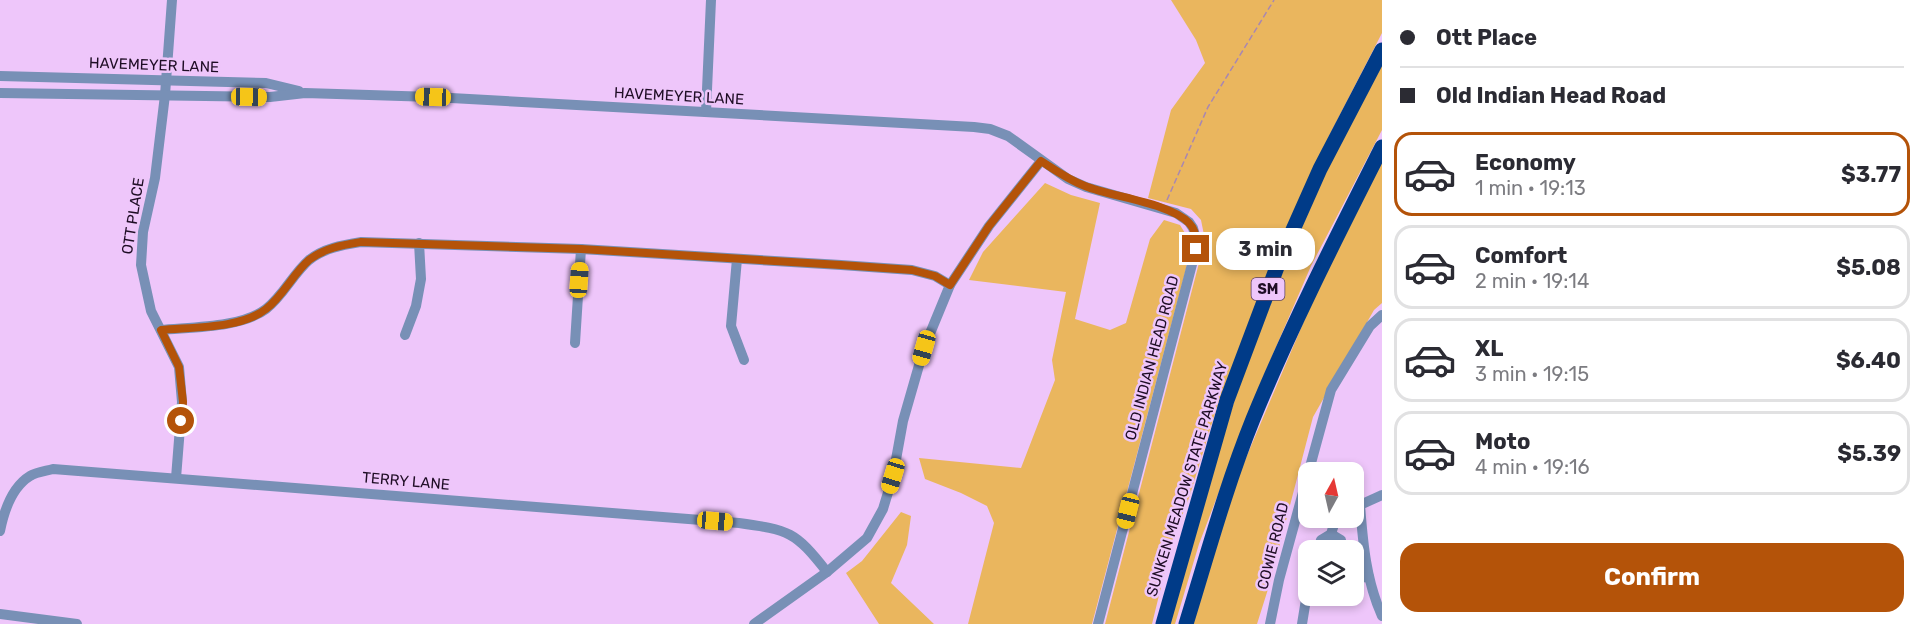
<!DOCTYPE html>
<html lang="en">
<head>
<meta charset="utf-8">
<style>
	body { margin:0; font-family:Rubik,sans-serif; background:#f2f2f3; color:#2b2b33; height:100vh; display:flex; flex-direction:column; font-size:22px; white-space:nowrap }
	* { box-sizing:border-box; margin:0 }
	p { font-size:20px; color:#7c7c81 }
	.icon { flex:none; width:33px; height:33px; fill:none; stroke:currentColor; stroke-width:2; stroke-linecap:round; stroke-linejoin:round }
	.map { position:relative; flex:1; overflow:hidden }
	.details { display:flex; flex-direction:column; background:#fff; width:540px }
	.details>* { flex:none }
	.guide { display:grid; align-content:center; height:132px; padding:0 18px; background:#fff }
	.needle { width:39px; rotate:8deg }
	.controls { position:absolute; left:1298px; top:462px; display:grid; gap:12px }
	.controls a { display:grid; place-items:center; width:66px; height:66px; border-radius:12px; background:#fff; box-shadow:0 3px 9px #0003; font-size:30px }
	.end { position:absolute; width:27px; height:27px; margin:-14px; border:8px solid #b45309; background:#fff; box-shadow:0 0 0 3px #fff }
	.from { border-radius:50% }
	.bubble { position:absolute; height:42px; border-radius:18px; background:#fff; box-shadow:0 3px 9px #0003; font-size:20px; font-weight:700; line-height:42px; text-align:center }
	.car { position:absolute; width:18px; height:36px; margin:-18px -9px; border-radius:8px; box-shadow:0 0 4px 2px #0007; background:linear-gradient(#f5c518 24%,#345 0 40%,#f5c518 0 76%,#345 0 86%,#f5c518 0) }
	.guide b { display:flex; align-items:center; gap:21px; height:57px; font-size:22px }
	.guide b+b { border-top:2px solid #e1e1e2 }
	.guide i { width:15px; height:15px; background:#2b2b33 }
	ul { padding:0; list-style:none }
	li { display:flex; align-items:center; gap:18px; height:84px; margin:0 12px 9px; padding:0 6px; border:3px solid #e1e1e2; border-radius:18px }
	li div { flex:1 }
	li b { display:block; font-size:22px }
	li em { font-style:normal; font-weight:700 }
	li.current { border-color:#b45309 }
	li>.icon { width:54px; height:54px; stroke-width:1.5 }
	.cta { display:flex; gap:12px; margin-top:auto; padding:12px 18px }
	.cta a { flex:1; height:69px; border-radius:18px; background:#b45309; color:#fff; font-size:24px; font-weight:700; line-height:69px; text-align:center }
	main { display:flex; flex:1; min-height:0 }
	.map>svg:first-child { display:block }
</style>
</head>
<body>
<main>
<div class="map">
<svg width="1382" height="624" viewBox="0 0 1382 624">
	<rect width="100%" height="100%" fill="#eec6fa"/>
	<!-- green -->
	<g fill="#eab65e">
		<path d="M1171,0H1382V33L1329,136L1240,346L1216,410L1189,498L1173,538L1152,624H1105L1205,240L1201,220L1191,209L1148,198L1171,110L1205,63L1196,40Z"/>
		<path d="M1382,61V130L1311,266L1261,382L1199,544L1175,624H1170L1196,522L1253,342L1323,177Z"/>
		<path d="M1382,158V303L1374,310L1313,417L1269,586L1257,624H1193L1237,479L1329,262Z"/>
		<path d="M1045,183L1071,195L1100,203L1075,319L1110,330L1126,323L1150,239L1164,220L1180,225L1191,243L1186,269L1092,624H968L994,523L987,506L961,493L925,479L919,458L1021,468L1055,380L1052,360L1066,292L969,280L983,252Z"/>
		<path d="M901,512L911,516L907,545L891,583L934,624H879L846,573L862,561Z"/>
	</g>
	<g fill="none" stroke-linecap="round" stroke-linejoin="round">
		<!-- path -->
		<path stroke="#a887b2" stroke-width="1.5" stroke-dasharray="6 3" stroke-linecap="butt" d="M1167,200L1208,107L1274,0"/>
		<!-- minor -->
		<g stroke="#7890b6" stroke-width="10">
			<path d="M172,0L165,95L155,178L143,232L141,265L151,311L179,367L182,402L176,478"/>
			<path d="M0,76L266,83L299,91"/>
			<path d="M0,93L270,97L305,93L433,97L974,127L990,129L1008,136L1068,179L1086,187L1176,213L1189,222L1193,228L1197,242L1196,249L1098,624"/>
			<path d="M706,112L711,0"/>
			<path d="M737,259L731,326L744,360"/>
			<path d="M161,330C191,327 241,328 266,309C283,296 293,274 309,260C324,248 343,245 361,242L581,249L841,265L912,270L935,276L950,285"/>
			<path d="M405,335L416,306L421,279L419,243"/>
			<path d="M575,343L581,249"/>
			<path d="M1353,504L1360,505L1382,495"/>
			<path d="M1360,505C1363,544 1366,580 1382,616"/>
			<path d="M0,531C4,511 12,487 30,476C36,472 46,471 53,469L739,523C789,530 795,531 827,572"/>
			<path d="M1331,534L1341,540L1342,550"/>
			<path d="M1318,550L1321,540L1331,534L1336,518"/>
			<path d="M1353,578L1369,577"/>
			<path d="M0,614L77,624"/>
			<path d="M754,624L827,572L867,538L883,509L893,476L903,421L924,348L950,285L989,226L1041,161"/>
			<path d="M1270,624L1279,580L1331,390L1370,326L1382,315"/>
			<path d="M1302,624L1308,587"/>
		</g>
		<!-- highway -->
		<g stroke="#003b88" stroke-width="15">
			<path d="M1163,624L1227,400L1280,259L1320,169L1382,50"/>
			<path d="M1186,624C1207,556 1226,486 1253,419C1291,326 1337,236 1382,147"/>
		</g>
	</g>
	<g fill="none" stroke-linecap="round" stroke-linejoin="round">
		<!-- route -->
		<path stroke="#b45309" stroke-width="8" d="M181,421L183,402L179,367L161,330C192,327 241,329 266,309C283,296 293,274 309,260C324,248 343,245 361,242L581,249L841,265L912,270L935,276L950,285L989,226L1041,161C1055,170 1069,180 1085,186C1112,197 1170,203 1189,223C1196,230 1197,239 1196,249"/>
	</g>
	<g text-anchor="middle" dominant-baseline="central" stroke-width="5" stroke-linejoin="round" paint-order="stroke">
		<!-- shield labels -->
		<rect fill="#eec6fa" stroke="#5d4465" stroke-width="1.5" x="1251.5" y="278" width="33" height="22" rx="4.5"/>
		<g font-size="14" font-weight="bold" fill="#1f0d25">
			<text x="1268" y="289">SM</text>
		</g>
		<!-- street labels -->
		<g font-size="15" fill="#1f0d25" stroke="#eec6fa">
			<text transform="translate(154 65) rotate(2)">HAVEMEYER LANE</text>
			<text transform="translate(679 96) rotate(3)">HAVEMEYER LANE</text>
			<text transform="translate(133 216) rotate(-81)">OTT PLACE</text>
			<text transform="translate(1152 358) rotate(-75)">OLD INDIAN HEAD ROAD</text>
			<text transform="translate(1187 479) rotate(-73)">SUNKEN MEADOW STATE PARKWAY</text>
			<text transform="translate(406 481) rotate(5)">TERRY LANE</text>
			<text transform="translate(1273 546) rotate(-76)">COWIE ROAD</text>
		</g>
	</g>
</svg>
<div class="controls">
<a><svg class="needle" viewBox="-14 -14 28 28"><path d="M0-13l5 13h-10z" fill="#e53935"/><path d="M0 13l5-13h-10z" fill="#7c7c81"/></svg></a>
<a><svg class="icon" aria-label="layers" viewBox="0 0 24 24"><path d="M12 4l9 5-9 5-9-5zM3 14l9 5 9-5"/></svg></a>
</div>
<i class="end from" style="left:181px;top:421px"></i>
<i class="end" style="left:1196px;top:249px"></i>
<div class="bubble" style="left:1216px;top:228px;width:99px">3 min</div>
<i class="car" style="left:249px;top:97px;rotate:91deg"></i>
<i class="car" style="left:433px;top:97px;rotate:272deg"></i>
<i class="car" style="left:579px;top:280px;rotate:4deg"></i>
<i class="car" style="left:924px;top:348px;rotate:196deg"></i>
<i class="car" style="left:893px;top:476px;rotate:197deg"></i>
<i class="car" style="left:1128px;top:511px;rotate:194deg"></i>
<i class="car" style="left:715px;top:521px;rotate:95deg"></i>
</div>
<section class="details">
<div class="guide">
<b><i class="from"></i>Ott Place</b>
<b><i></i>Old Indian Head Road</b>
</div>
<ul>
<li class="current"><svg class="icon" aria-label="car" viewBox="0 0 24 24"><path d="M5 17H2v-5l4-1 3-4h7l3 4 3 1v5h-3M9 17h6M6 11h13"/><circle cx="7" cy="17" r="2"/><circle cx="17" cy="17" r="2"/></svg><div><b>Economy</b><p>1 min · 19:13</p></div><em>$3.77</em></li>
<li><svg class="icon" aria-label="car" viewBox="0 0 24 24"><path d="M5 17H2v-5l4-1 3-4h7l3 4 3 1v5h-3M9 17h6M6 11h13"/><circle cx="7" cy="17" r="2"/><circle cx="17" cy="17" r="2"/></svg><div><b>Comfort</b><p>2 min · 19:14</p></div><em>$5.08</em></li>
<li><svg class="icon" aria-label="car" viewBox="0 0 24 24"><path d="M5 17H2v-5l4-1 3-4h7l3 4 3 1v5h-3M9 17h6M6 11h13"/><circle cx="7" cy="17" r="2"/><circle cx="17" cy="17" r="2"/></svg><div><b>XL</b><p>3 min · 19:15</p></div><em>$6.40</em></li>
<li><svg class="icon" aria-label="car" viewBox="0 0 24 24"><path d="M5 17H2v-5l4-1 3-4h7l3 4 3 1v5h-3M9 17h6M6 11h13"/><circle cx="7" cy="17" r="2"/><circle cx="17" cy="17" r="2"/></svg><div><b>Moto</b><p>4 min · 19:16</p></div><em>$5.39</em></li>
</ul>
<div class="cta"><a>Confirm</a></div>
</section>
</main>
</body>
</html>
